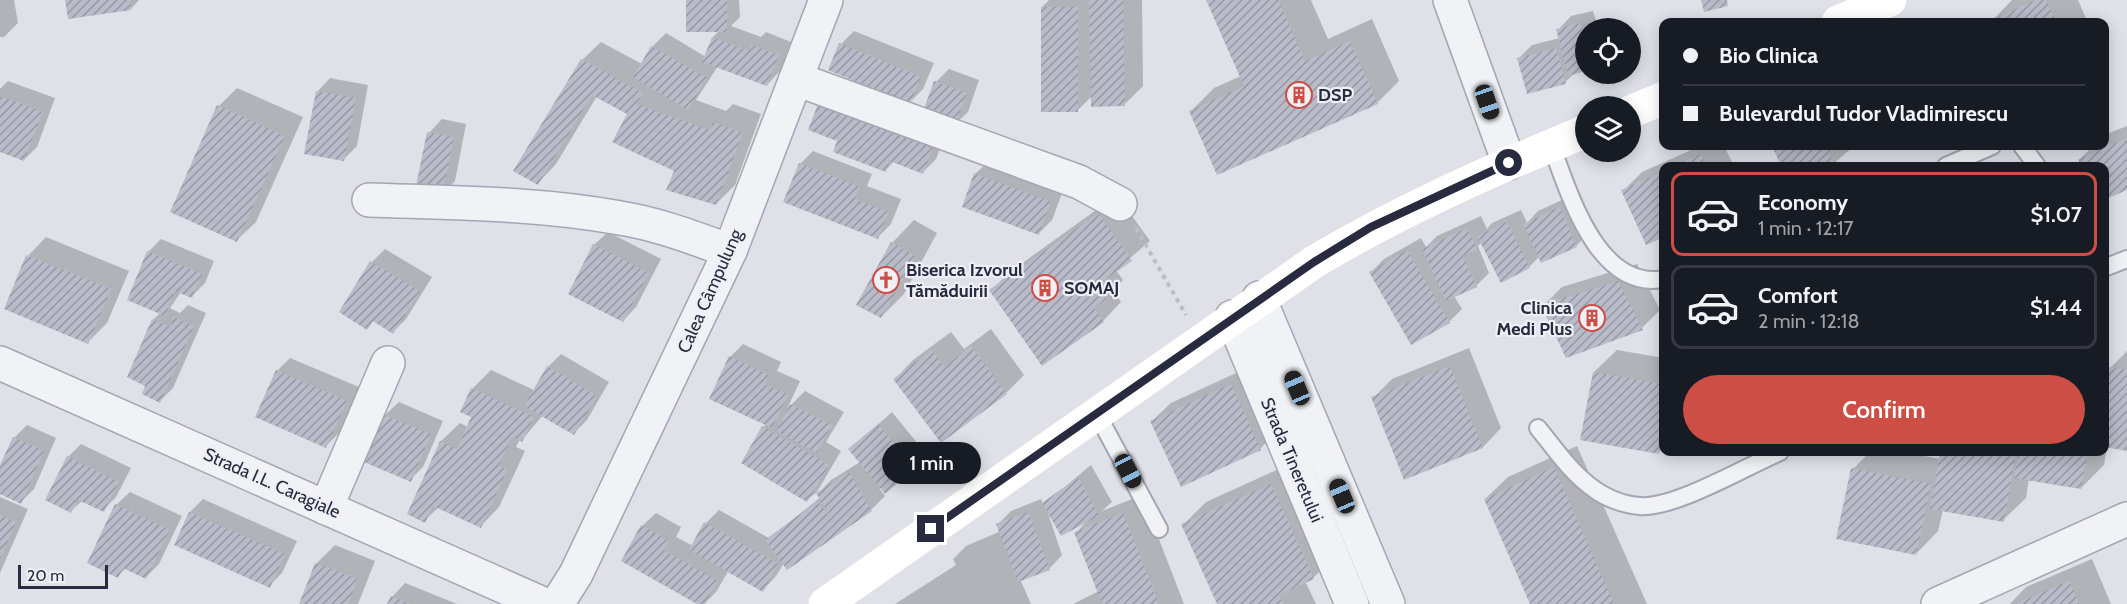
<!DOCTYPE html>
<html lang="en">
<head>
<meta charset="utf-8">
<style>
	body { margin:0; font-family:Cabin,sans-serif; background:#20242c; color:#f1f3f6; height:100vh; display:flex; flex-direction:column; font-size:22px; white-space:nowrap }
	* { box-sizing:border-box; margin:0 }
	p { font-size:20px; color:#9ea1a6 }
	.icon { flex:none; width:33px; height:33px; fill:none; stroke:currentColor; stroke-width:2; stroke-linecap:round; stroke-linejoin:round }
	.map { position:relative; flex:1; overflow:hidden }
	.details { position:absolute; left:1659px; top:162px; width:450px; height:294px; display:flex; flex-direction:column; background:#171b24; border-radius:12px; box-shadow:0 3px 15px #0003 }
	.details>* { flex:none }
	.hud { position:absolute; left:1659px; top:18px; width:450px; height:132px; border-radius:12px; box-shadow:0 3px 15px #0003; display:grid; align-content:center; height:132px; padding:0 24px; background:#171b24 }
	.fabs { position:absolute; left:1575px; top:18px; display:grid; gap:12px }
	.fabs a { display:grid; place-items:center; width:66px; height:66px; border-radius:50%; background:#171b24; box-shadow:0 3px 15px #0003; font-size:30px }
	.scale { position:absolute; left:18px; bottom:15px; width:90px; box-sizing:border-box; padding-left:6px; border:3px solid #282b3f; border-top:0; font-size:16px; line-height:21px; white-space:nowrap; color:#282b3f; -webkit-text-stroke:4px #eef0f6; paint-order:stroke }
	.end { position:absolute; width:27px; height:27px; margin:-14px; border:8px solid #282b3f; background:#fff; box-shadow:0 0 0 3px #fff }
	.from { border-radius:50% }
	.bubble { position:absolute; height:42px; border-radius:21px; background:#171b24; box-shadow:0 3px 15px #0003; font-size:20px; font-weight:600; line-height:42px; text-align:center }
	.car { position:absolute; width:18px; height:36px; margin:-18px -9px; border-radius:8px; box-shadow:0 0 4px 2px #0007; background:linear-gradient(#222 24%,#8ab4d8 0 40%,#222 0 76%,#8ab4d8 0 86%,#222 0) }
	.hud b { display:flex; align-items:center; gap:21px; height:57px; font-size:22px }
	.hud b+b { border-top:2px solid #363941 }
	.hud i { width:15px; height:15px; background:#f1f3f6 }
	ul { padding:10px 0 0; list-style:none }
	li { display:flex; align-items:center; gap:18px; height:84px; margin:0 12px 9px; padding:0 12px; border:3px solid #363941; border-radius:12px }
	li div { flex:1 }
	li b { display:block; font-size:22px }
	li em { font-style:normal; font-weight:600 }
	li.selected { border-color:#cd4e44 }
	li>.icon { width:54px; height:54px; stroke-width:1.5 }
	.primary-button { display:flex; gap:12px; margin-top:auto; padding:12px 24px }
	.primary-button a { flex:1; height:69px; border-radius:36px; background:#cd4e44; color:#fff; font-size:24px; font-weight:600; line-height:69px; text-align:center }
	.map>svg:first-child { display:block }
</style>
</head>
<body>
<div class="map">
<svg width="2127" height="604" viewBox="0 0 2127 604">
	<defs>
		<pattern id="building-hatch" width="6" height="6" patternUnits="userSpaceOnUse" patternTransform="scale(1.5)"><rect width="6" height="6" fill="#b9bbc8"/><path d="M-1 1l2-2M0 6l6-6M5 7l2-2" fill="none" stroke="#9698a4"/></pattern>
	</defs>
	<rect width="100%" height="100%" fill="#dfe0e8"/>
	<!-- shadow -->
	<g fill="#0003">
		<path d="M0,0H14L18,23L4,37H0Z"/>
		<path d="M66,0H139L131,9Z"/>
		<path d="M688,0H739L740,17L731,26L761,37L766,32L791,42L780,71L767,85L718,66L696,100L726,111L733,104L761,114L735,185L716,204L676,170L629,113L597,96L556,164L538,183L582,60L601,42L642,64L652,47L666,33L706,57L713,37L720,30Z"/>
		<path d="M1049,0H1142L1143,86L1125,104L1092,96L1077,111L1042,7Z"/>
		<path d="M1208,0H1311L1328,39L1372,19L1399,81L1377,103L1191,111L1214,88L1241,76Z"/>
		<path d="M2012,0H2078L2087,21L1991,22Z"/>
		<path d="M1593,11L1598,28H1586V70L1575,73L1565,82L1519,58L1532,45L1560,38L1558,30L1571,16Z"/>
		<path d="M854,31L934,63L923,89L910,102L841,44Z"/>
		<path d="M949,69L979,80L968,112L954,125L936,82Z"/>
		<path d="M330,78L368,85L357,146L344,159L317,92Z"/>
		<path d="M8,81L55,98L37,147L24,160L0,151V89Z"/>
		<path d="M237,88L303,117L256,222L237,240L219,106Z"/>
		<path d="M819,105L945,135L936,159L923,172L894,161L886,170L839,140Z"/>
		<path d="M442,119L466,124L455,181L442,194L429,133Z"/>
		<path d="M2127,126V189L2104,166H2083L2080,159L2093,146H2104V135Z"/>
		<path d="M1700,146H1724L1734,166H1664V235L1623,191L1642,172Z"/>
		<path d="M1774,146H1854L1831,166H1783Z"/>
		<path d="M813,151L872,174L867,186L901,199L891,224L878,237L800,164Z"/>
		<path d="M989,161L1064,188L1052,220L1039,233L975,174Z"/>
		<path d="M1751,162L1752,166H1742Z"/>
		<path d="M1117,195L1150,241L1116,270L1123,280L1113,290L1121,302L1103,321L991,290L1010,272Z"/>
		<path d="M1573,195L1589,233L1576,246L1540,256L1529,267L1482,242L1478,246L1489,273L1476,286L1454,296L1462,309L1449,322L1371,272L1384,259L1421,238L1426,247L1437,236L1481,216L1487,229L1492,223L1521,210L1527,223L1538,211Z"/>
		<path d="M914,220L937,233L904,294L881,317L892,243Z"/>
		<path d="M608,232L661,259L636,307L623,321L594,245Z"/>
		<path d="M46,237L129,271L107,323L88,342L28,256Z"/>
		<path d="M161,239L214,261L205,283L192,296L181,292L170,308L180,313L188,305L206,313L173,388L160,401L147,385L153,320L161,312L148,252Z"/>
		<path d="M385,249L432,277L406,319L393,332L374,320L367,328L341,312L372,262Z"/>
		<path d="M1637,264L1660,310L1642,328L1543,306L1562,287Z"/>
		<path d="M991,329L1024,375L1006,393L895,379L913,360L951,332L964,349Z"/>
		<path d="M743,344L781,362L777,371L800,381L787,409L805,391L844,412L826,442L841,451L817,492L807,500L763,427L767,424L730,357Z"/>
		<path d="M1469,348L1501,428L1483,447L1405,478L1373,398L1392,379Z"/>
		<path d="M1617,350L1664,358V448L1658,453L1594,372Z"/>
		<path d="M2127,351V449L2107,446L2104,465L2081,488L2029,479L2026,498L2003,520L1943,510L1938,531L1916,554L1853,469L1870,452H1902L1941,459L1942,452H2104V387L2107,388L2111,367Z"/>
		<path d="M561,354L609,382L587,420L574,433L543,415L522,440L520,439L516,447L525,451L499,507L481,526L439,507L424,521L409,514L441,441L460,423L468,427L473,417L472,389L491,370L534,390L548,367Z"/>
		<path d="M290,358L359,387L339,433L326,446L277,371Z"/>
		<path d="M1249,367L1278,430L1260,449L1152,421L1171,403Z"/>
		<path d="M399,402L443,421L423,467L410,480L366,461L385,415Z"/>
		<path d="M892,412L927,455L914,468L879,488L885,496L871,510L788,568L784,563L776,576L763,590L729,570L716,592L704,604H700L642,526L656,513L681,527L676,537L693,546L706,523L719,510L769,538L821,497L818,493L831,480L860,462L850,449Z"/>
		<path d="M27,425L56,438L34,489L21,502L0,492V469L14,438Z"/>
		<path d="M81,444L131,468L116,497L103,510L83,500L71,511L68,457Z"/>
		<path d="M1577,446L1647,604H1532L1485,499L1508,477Z"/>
		<path d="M1294,462L1336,555L1313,578L1305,581L1316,604H1219L1183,525L1206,502Z"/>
		<path d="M1091,465L1112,502L1102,511L1142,495L1184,604H1073L1099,591L1076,533L1086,522L1046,507L1062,555L1049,569L1020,579L1031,604H895L956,565L953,559L966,546L1001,531L998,524L1011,511L1041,499L1043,505Z"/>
		<path d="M130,492L182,516L159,564L146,577L126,568L118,576L116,505Z"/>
		<path d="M0,497L28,509L0,573Z"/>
		<path d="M203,499L297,541L282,573L269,586L176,545L190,512Z"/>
		<path d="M335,545L375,561L358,604H300L317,563Z"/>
		<path d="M2092,559L2111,604H2010L2026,587Z"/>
		<path d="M405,583L457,604H389L392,597Z"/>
	</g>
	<!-- building -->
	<g fill="url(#building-hatch)">
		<path d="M65,0H130L131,10L68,19Z"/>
		<rect x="686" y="0" width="41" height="32"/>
		<path d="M1089,0H1123L1125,106L1091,107Z"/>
		<path d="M1206,0H1278L1305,61L1350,41L1378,104L1217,175L1189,111L1244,86Z"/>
		<path d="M1701,0H1727L1728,6L1704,12Z"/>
		<path d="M2036,0H2046L2056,22H1986Z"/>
		<rect x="1041" y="7" width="37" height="105"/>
		<path d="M1580,23L1586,44V71L1568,76L1556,29Z"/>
		<path d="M712,37L749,51L751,45L779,55L767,86L702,62Z"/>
		<path d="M839,43L921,77L910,104L828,70Z"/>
		<path d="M651,46L707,78L688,110L633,77Z"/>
		<path d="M1556,48L1566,84L1527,94L1517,58Z"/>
		<path d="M581,59L643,93L636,104L710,130L713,122L743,133L716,205L666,190L674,171L612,142L627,114L592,95L538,185L513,171Z"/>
		<path d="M934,81L967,93L955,127L922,114Z"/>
		<path d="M316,91L356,98L344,161L304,154Z"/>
		<path d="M0,96L43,112L24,161L0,152Z"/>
		<path d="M818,104L933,148L923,174L890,161L886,172L833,152L837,141L808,130Z"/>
		<path d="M217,105L285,136L237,242L170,212Z"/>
		<path d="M427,132L454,137L442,196L415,191Z"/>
		<path d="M2127,138V190L2104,200V166H2081L2078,159Z"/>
		<path d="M1772,146H1842L1829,152L1835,166H1781Z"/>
		<path d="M1701,154L1707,166H1674Z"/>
		<path d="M799,163L860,187L855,199L889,212L878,239L783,202Z"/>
		<path d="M1664,171V237L1646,245L1621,190Z"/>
		<path d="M974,173L1051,202L1039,235L962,207Z"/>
		<path d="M1560,207L1577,247L1541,263L1523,224Z"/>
		<path d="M1098,213L1132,261L1096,286L1106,299L1094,308L1104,322L1042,366L989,290Z"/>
		<path d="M1507,222L1530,268L1501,283L1477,236Z"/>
		<path d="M1467,228L1477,249L1463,256L1477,287L1446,301L1422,249Z"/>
		<path d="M891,242L916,256L881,318L856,305Z"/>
		<path d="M593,244L649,273L623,322L568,294Z"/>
		<path d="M1407,250L1450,323L1411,345L1369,272Z"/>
		<path d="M147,251L202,274L192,298L175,291L165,316L127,300Z"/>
		<path d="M26,255L111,289L88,344L4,309Z"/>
		<path d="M370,261L420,291L393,334L373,321L367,330L339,312Z"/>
		<path d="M1618,281L1643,330L1566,358L1541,305Z"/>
		<path d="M174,317L194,326L160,403L142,394L145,386L127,377L152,319L170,327Z"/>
		<path d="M971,346L1007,394L941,443L893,379L932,350L944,367Z"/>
		<path d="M729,356L769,375L765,384L788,395L772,428L709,399Z"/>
		<path d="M547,366L597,396L574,435L524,406Z"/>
		<path d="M1450,366L1483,448L1404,480L1371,397Z"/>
		<path d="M2109,367L2127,370V451L2104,447V391Z"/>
		<path d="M276,370L347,401L326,448L255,417Z"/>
		<path d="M1593,372L1664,384V427L1659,454L1580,440Z"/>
		<path d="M1231,384L1261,450L1181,487L1150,421Z"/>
		<path d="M471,388L534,417L522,442L512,437L499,466L507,470L481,528L433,506L425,523L407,514L440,441L457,449L471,417L460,412Z"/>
		<path d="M790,404L832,425L817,453L776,431Z"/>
		<path d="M384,415L431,434L411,482L364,462Z"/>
		<path d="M878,424L915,469L885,494L848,449Z"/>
		<path d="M762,426L829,465L807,502L741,463Z"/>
		<path d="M13,437L44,451L21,504L0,494V465Z"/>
		<path d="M1940,452H2016L2004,522L1930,509Z"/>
		<path d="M2019,452H2088L2081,489L2014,478Z"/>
		<path d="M67,456L119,482L104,512L78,500L71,513L45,500Z"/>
		<path d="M1554,467L1614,604H1530L1484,499Z"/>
		<path d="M1851,468L1931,484L1916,555L1836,539Z"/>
		<path d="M849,472L872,511L787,570L765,540L818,501L837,527L816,493Z"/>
		<path d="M1078,477L1099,516L1061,536L1042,503Z"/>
		<path d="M1271,484L1314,579L1279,595L1283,604H1217L1181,524Z"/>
		<path d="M115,504L170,530L146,579L123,568L118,578L87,563Z"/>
		<path d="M189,512L285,554L270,588L174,545Z"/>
		<path d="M1028,512L1050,570L1018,582L996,524Z"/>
		<path d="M1123,513L1159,604H1102L1074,532Z"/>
		<path d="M0,515L16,522L0,559Z"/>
		<path d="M704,522L778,564L763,592L689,550Z"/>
		<path d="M641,525L669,541L664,550L718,581L705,604H697L621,561Z"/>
		<path d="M315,563L358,579L348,604H299Z"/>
		<path d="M2069,581L2079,604H2015Z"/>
		<path d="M391,596L411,604H387Z"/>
	</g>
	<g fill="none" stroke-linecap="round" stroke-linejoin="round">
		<defs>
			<g id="service">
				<path d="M1551,145C1569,192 1597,291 1664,279"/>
				<path d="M2022,146L2037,166"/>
				<path d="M1946,166L1992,146"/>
				<path d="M2104,268L2127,259"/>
				<path d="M1096,412L1159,529"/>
				<path d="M1538,428C1555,449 1571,473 1594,489C1606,498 1624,505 1640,506C1674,509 1747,466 1780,452"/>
			</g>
			<g id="minor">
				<path d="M1450,0L1509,163"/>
				<path d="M796,79L1079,182L1120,204"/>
				<path d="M369,200C453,203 538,203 620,218C658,224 694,238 730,251"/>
				<path d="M1259,298L1388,604"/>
				<path d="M1232,317L1352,604"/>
				<path d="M0,363L543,604"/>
				<path d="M326,508L388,363"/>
				<path d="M1938,604L2127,519"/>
			</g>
			<path id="tertiary" d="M557,604L576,574L730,251L826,0"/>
		</defs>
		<!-- service casing -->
		<use href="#service" stroke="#a4a6b2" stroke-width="20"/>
		<!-- minor casing -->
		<use href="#minor" stroke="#a4a6b2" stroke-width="36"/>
		<!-- tertiary casing -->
		<use href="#tertiary" stroke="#a4a6b2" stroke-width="36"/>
		<!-- path -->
		<path stroke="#bdbec6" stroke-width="4" stroke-dasharray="4.5 4.5" stroke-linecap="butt" d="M1136,228L1186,315"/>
		<!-- service -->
		<use href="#service" stroke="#f1f2f6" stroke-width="16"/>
		<!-- minor -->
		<use href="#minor" stroke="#f1f2f6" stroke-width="33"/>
		<!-- tertiary -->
		<use href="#tertiary" stroke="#f1f2f6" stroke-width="33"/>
		<!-- secondary -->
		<g stroke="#fff" stroke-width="33">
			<path d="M1838,22L1890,0"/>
			<path d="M1630,112L1664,98"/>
			<path d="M825,604L1314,262C1401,210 1492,170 1586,131"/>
		</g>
	</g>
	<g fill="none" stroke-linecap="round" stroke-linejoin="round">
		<!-- route -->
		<path stroke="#282b3f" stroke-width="8" d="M931,529L1314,262L1371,227L1509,163"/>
	</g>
	<!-- icons -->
	<defs>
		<symbol id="building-ring" viewBox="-11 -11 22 22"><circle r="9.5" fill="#eef0f6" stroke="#cd4e44" stroke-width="1.5"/><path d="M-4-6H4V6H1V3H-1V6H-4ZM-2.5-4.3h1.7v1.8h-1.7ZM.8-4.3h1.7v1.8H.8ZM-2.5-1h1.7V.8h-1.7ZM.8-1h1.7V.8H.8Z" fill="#cd4e44"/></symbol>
		<symbol id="church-ring" viewBox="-11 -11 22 22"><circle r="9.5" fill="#eef0f6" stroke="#cd4e44" stroke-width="1.5"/><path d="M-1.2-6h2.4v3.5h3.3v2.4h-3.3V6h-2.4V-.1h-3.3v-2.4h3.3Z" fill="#cd4e44"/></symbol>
	</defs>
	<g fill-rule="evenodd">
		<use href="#building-ring" x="1284" y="80" width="30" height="30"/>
		<use href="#church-ring" x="871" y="265" width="30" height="30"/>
		<use href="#building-ring" x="1030" y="273" width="30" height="30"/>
		<use href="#building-ring" x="1577" y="303" width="30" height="30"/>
	</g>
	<g text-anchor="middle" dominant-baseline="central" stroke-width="4.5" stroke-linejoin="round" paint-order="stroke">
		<!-- poi labels -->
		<g font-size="18" font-weight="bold" fill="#282b3f" stroke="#eef0f6" text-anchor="start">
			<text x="1318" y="95">DSP</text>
			<text x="906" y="270">Biserica Izvorul<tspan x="906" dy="21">Tămăduirii</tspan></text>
			<text x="1064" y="288">SOMAJ</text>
			<text x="1572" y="308" text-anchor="end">Clinica<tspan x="1572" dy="21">Medi Plus</tspan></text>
		</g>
		<!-- street labels -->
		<g font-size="18" fill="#282b3f" stroke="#eef0f6">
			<text transform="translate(710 291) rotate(-66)">Calea Câmpulung</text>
			<text transform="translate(1292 460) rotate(67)">Strada Tineretului</text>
			<text transform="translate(272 483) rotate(24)">Strada I.L. Caragiale</text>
		</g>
	</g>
</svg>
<div class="fabs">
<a><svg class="icon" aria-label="locate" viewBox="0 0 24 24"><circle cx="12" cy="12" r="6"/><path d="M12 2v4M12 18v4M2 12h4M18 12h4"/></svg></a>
<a><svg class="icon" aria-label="layers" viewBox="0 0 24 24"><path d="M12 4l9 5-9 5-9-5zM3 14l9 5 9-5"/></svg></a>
</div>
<div class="scale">20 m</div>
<i class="end from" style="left:1509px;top:163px"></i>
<i class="end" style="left:931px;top:529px"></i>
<div class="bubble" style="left:882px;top:442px;width:99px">1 min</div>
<i class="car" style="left:1487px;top:102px;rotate:161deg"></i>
<i class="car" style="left:1297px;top:388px;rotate:337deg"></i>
<i class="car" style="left:1128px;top:471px;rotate:152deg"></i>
<i class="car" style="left:1342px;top:496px;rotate:337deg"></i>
<div class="hud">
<b><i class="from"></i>Bio Clinica</b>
<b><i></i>Bulevardul Tudor Vladimirescu</b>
</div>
<section class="details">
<ul>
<li class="selected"><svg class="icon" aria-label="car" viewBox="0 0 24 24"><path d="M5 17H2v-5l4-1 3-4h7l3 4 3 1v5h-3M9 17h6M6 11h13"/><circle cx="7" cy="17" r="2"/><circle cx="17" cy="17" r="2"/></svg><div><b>Economy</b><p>1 min · 12:17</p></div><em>$1.07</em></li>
<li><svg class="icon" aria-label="car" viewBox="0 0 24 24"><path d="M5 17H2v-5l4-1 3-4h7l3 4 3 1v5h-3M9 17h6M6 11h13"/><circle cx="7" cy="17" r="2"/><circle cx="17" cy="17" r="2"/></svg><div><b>Comfort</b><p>2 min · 12:18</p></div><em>$1.44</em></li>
</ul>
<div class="primary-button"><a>Confirm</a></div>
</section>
</div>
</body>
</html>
